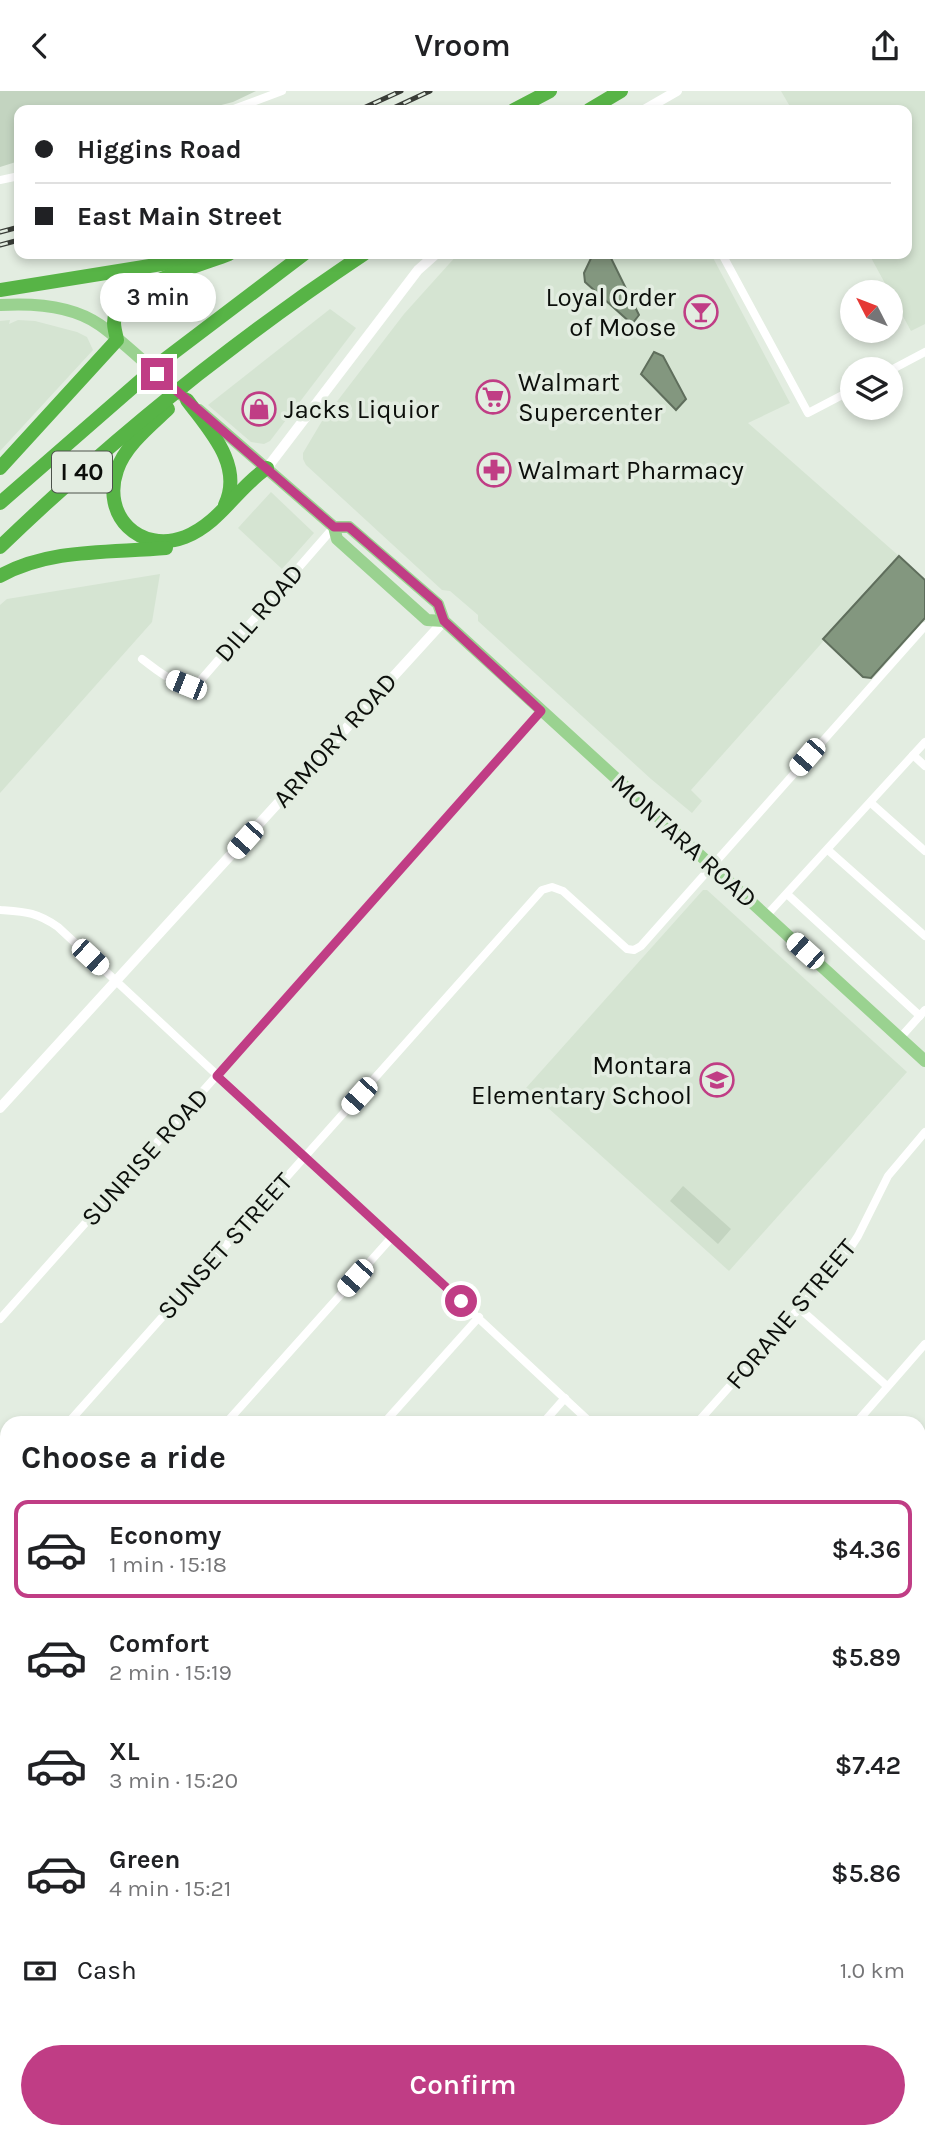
<!DOCTYPE html>
<html lang="en">
<head>
<meta charset="utf-8">
<style>
	body { margin:0; font-family:Karla,sans-serif; background:#f6f6f6; color:#202124; height:100vh; display:flex; flex-direction:column; font-size:26px; white-space:nowrap }
	* { box-sizing:border-box; margin:0 }
	p { font-size:23px; color:#757577 }
	.icon { flex:none; width:38px; height:38px; fill:none; stroke:currentColor; stroke-width:2; stroke-linecap:round; stroke-linejoin:round }
	.map { position:relative; flex:1; overflow:hidden }
	.details { position:absolute; left:0px; top:1325px; width:926px; height:723px; display:flex; flex-direction:column; background:#fff; border-radius:21px 21px 0 0; box-shadow:0 4px 10px #0003 }
	.details>* { flex:none }
	.banner { position:absolute; left:14px; top:14px; width:898px; height:154px; border-radius:14px; box-shadow:0 4px 10px #0003; display:grid; align-content:center; height:154px; padding:0 21px; background:#fff }
	.needle { width:46px; rotate:312deg }
	.buttons { position:absolute; left:840px; top:189px; display:grid; gap:14px }
	.buttons a { display:grid; place-items:center; width:63px; height:63px; border-radius:50%; background:#fff; box-shadow:0 4px 10px #0003; font-size:35px }
	.end { position:absolute; width:32px; height:32px; margin:-16px; border:9px solid #c03d85; background:#fff; box-shadow:0 0 0 4px #fff }
	.from { border-radius:50% }
	.bubble { position:absolute; height:49px; border-radius:24px; background:#fff; box-shadow:0 4px 10px #0003; font-size:23px; font-weight:600; line-height:49px; text-align:center }
	.car { position:absolute; width:21px; height:42px; margin:-21px -10px; border-radius:9px; box-shadow:0 0 5px 2px #0007; background:linear-gradient(#fff 24%,#345 0 40%,#fff 0 76%,#345 0 86%,#fff 0) }
	.banner b { display:flex; align-items:center; gap:24px; height:66px; font-size:26px }
	.banner b+b { border-top:2px solid #e0e0e0 }
	.banner i { width:18px; height:18px; background:#202124 }
	ul { padding:0; list-style:none }
	li { display:flex; align-items:center; gap:21px; height:98px; margin:0 14px 10px; padding:0 7px; border:4px solid transparent; border-radius:14px }
	li div { flex:1 }
	li b { display:block; font-size:26px }
	li em { font-style:normal; font-weight:600 }
	li.current { border-color:#c03d85 }
	li>.icon { width:63px; height:63px; stroke-width:1.5 }
	h2 { padding:0 21px; font-size:32px; line-height:84px }
	.pay { display:flex; align-items:center; gap:18px; height:77px; padding:0 21px; font-size:26px }
	.pay p { margin-inline-start:auto }
	.button { display:flex; gap:14px; margin-top:auto; padding:14px 21px }
	.button a { flex:1; height:80px; border-radius:42px; background:#c03d85; color:#fff; font-size:28px; font-weight:600; line-height:80px; text-align:center }
	header { display:flex; justify-content:space-between; align-items:center; height:91px; padding:0 21px; background:#fff; font-size:32px; font-weight:600 }
	.map>svg:first-child { display:block }
</style>
</head>
<body>
<header><svg class="icon" aria-label="back" viewBox="0 0 24 24"><path d="M15 5l-7 7 7 7"/></svg>Vroom<svg class="icon" aria-label="share" viewBox="0 0 24 24"><path d="M12 15V3M7 8l5-5 5 5M5 13v7h14v-7"/></svg></header>
<div class="map">
<svg width="925" height="2046" viewBox="0 0 925 2046">
	<rect width="100%" height="100%" fill="#e3ede1"/>
	<!-- built -->
	<g fill="#d5e4d2">
		<path d="M781,0H925V233L911,240L869,163H906V19H792Z"/>
		<path d="M458,163H711L790,312L748,332L899,465L691,699L702,710L692,722L651,688L478,530V524L450,500L442,499L306,374L303,368V362L322,330L404,223Z"/>
		<path d="M330,218L356,237L270,350L264,353L251,351L208,314Z"/>
		<path d="M10,229L9,233L18,229L35,230L77,241L87,246L93,259L0,360V230Z"/>
		<path d="M271,401L314,442L282,478L238,437Z"/>
		<path d="M160,483L152,531L0,702V514L7,508Z"/>
		<path d="M703,799H707L907,981L729,1180L526,997Z"/>
		<path d="M345,2041H451L454,2046H350Z"/>
	</g>
	<!-- green -->
	<g fill="#c3d4c0">
		<path d="M0,0H256L233,11L202,19H19V70L0,76Z"/>
		<path d="M683,1095L731,1138L718,1153L670,1110Z"/>
		<path d="M451,2040H494V2041L489,2046H454L450,2042Z"/>
	</g>
	<!-- water -->
	<g fill="#83977f" stroke="#5f6e5c" stroke-width="2">
		<path d="M593,163H609L639,224L632,233L585,191L584,182Z"/>
		<path d="M654,261L663,265L686,308L676,319L641,283Z"/>
		<path d="M899,465L925,489V527L871,587L863,586L823,548Z"/>
	</g>
	<g fill="none" stroke-linecap="round" stroke-linejoin="round">
		<!-- minor -->
		<g stroke="#fff" stroke-width="8">
			<path d="M231,19L282,0"/>
			<path d="M0,89L19,85"/>
			<path d="M722,163L808,322L852,299"/>
			<path d="M891,279L925,261"/>
			<path d="M142,568C161,582 175,597 200,590L334,436"/>
			<path d="M913,664L925,675"/>
			<path d="M871,712L925,760"/>
			<path d="M828,759L925,845"/>
			<path d="M787,803L920,925"/>
			<path d="M0,819C26,821 36,821 58,836L591,1332"/>
			<path d="M766,825L925,651"/>
			<path d="M900,947L925,919"/>
			<path d="M799,1217L887,1295"/>
			<path d="M0,1228L541,620"/>
			<path d="M68,1332L542,799L552,796L563,800L627,858L634,859L641,855L925,535"/>
			<path d="M226,1332L392,1146"/>
			<path d="M384,1332L479,1226"/>
			<path d="M543,1332L565,1307"/>
			<path d="M697,1332L843,1168L858,1145L888,1085L925,1041"/>
			<path d="M856,1332L925,1253"/>
			<path d="M0,1408L7,1400"/>
			<path d="M0,1494L7,1500"/>
			<path d="M0,1585L7,1577"/>
			<path d="M0,1763L7,1756"/>
			<path d="M0,2023L7,2015"/>
			<path d="M329,2040L334,2046"/>
		</g>
		<!-- tertiary -->
		<g stroke="#fff" stroke-width="10">
			<path d="M644,19L677,0"/>
			<path d="M267,377L418,179L436,163"/>
			<path d="M0,1906L7,1912"/>
			<path d="M133,2040L136,2046"/>
		</g>
		<!-- secondary -->
		<path stroke="#fff" stroke-width="10" d="M0,1017L444,530"/>
		<!-- primary -->
		<g stroke="#9ad290" stroke-width="12">
			<path d="M0,214C33,212 72,214 100,234C128,254 156,283 183,305"/>
			<path d="M199,319L334,436L337,448L427,529L444,530"/>
			<path d="M334,436H349L438,513L444,530L925,970"/>
			<path d="M919,1614L925,1607"/>
			<path d="M919,1637L925,1630"/>
			<path d="M505,2046L510,2040"/>
			<path d="M528,2046L533,2040"/>
		</g>
		<!-- motorway -->
		<g stroke="#57b446" stroke-width="14">
			<path d="M514,19L550,0"/>
			<path d="M589,19L621,0"/>
			<path d="M0,199L205,166"/>
			<path d="M187,309C209,339 244,374 225,414"/>
			<path d="M168,318C150,335 125,355 117,379C101,425 140,463 185,446C220,432 237,397 267,377"/>
			<path d="M0,377L117,249C115,239 112,231 116,222C127,194 201,174 229,163"/>
			<path d="M0,412L164,269L304,163"/>
			<path d="M0,456C112,348 235,249 364,163"/>
			<path d="M0,485C50,457 111,462 166,457"/>
		</g>
		<defs>
			<g id="rail">
				<path d="M359,19L401,0"/>
				<path d="M389,19L430,0"/>
				<path d="M0,141L19,136"/>
				<path d="M0,154L19,149"/>
			</g>
		</defs>
		<!-- rail casing -->
		<use href="#rail" stroke="#393d37" stroke-width="5"/>
		<!-- rail -->
		<use href="#rail" stroke="#e3ede1" stroke-width="2.5" stroke-dasharray="8" stroke-linecap="butt"/>
	</g>
	<g fill="none" stroke-linecap="round" stroke-linejoin="round">
		<!-- route -->
		<path stroke="#c03d85" stroke-width="9" d="M157,283L334,436H349L438,513L444,530L541,620L217,985L461,1210"/>
	</g>
	<!-- icons -->
	<defs>
		<symbol id="bar-ring" viewBox="-11 -11 22 22"><circle r="9.5" fill="#e3ede1" stroke="#c03d85" stroke-width="1.5"/><path d="M-6-5H6L.8 .8V4.5H3.5V6h-7V4.5H-.8V.8Z" fill="#c03d85"/></symbol>
		<symbol id="supermarket-ring" viewBox="-11 -11 22 22"><circle r="9.5" fill="#e3ede1" stroke="#c03d85" stroke-width="1.5"/><path d="M-6-5.5h2.5l.6 2H6L4.5 2H-2.5L-4.4-4H-6ZM-1.5 3.2a1.3 1.3 0 1 0 .1 0ZM3 3.2a1.3 1.3 0 1 0 .1 0Z" fill="#c03d85"/></symbol>
		<symbol id="shop-ring" viewBox="-11 -11 22 22"><circle r="9.5" fill="#e3ede1" stroke="#c03d85" stroke-width="1.5"/><path d="M-5-2.5h2.3a2.7 3.5 0 0 1 5.4 0H5L5.5 6h-11ZM-1.5-2.5h3a1.5 2.3 0 0 0-3 0Z" fill="#c03d85"/></symbol>
		<symbol id="pharmacy-ring" viewBox="-11 -11 22 22"><circle r="9.5" fill="#e3ede1" stroke="#c03d85" stroke-width="1.5"/><path d="M-2-6h4v4h4v4h-4v4h-4v-4h-4v-4h4Z" fill="#c03d85"/></symbol>
		<symbol id="school-ring" viewBox="-11 -11 22 22"><circle r="9.5" fill="#e3ede1" stroke="#c03d85" stroke-width="1.5"/><path d="M0-5L7-2L0 1L-7-2ZM-4 1L0 2.5L4 1V4Q0 6-4 4Z" fill="#c03d85"/></symbol>
	</defs>
	<g fill-rule="evenodd">
		<use href="#bar-ring" x="682" y="202" width="38" height="38"/>
		<use href="#supermarket-ring" x="474" y="287" width="38" height="38"/>
		<use href="#shop-ring" x="240" y="299" width="38" height="38"/>
		<use href="#pharmacy-ring" x="475" y="360" width="38" height="38"/>
		<use href="#school-ring" x="698" y="970" width="38" height="38"/>
	</g>
	<g text-anchor="middle" dominant-baseline="central" stroke-width="7" stroke-linejoin="round" paint-order="stroke">
		<!-- shield labels -->
		<rect fill="#e3ede1" stroke="#4c524b" stroke-width="2" x="52" y="360.5" width="60" height="41" rx="5"/>
		<g font-size="24" font-weight="bold" fill="#0c0f0b">
			<text x="82" y="381">I 40</text>
		</g>
		<!-- poi labels -->
		<g font-size="26" fill="#0c0f0b" stroke="#e3ede1" text-anchor="start">
			<text x="676" y="206" text-anchor="end">Loyal Order<tspan x="676" dy="30">of Moose</tspan></text>
			<text x="518" y="291">Walmart<tspan x="518" dy="30">Supercenter</tspan></text>
			<text x="284" y="318">Jacks Liquior</text>
			<text x="518" y="379">Walmart Pharmacy</text>
			<text x="692" y="974" text-anchor="end">Montara<tspan x="692" dy="30">Elementary School</tspan></text>
		</g>
		<!-- street labels -->
		<g font-size="26" fill="#0c0f0b" stroke="#e3ede1">
			<text transform="translate(259 522) rotate(-49)">DILL ROAD</text>
			<text transform="translate(335 649) rotate(-48)">ARMORY ROAD</text>
			<text transform="translate(684 750) rotate(42)">MONTARA ROAD</text>
			<text transform="translate(145 1066) rotate(-48)">SUNRISE ROAD</text>
			<text transform="translate(225 1155) rotate(-48)">SUNSET STREET</text>
			<text transform="translate(791 1223) rotate(-50)">FORANE STREET</text>
		</g>
	</g>
</svg>
<div class="buttons">
<a><svg class="needle" viewBox="-14 -14 28 28"><path d="M0-13l5 13h-10z" fill="#e53935"/><path d="M0 13l5-13h-10z" fill="#757577"/></svg></a>
<a><svg class="icon" aria-label="layers" viewBox="0 0 24 24"><path d="M12 4l9 5-9 5-9-5zM3 14l9 5 9-5"/></svg></a>
</div>
<i class="end from" style="left:461px;top:1210px"></i>
<i class="end" style="left:157px;top:283px"></i>
<div class="bubble" style="left:100px;top:182px;width:116px">3 min</div>
<i class="car" style="left:186px;top:594px;rotate:292deg"></i>
<i class="car" style="left:807px;top:666px;rotate:221deg"></i>
<i class="car" style="left:245px;top:749px;rotate:222deg"></i>
<i class="car" style="left:805px;top:860px;rotate:312deg"></i>
<i class="car" style="left:90px;top:866px;rotate:133deg"></i>
<i class="car" style="left:359px;top:1005px;rotate:222deg"></i>
<i class="car" style="left:355px;top:1187px;rotate:222deg"></i>
<div class="banner">
<b><i class="from"></i>Higgins Road</b>
<b><i></i>East Main Street</b>
</div>
<section class="details">
<h2>Choose a ride</h2>
<ul>
<li class="current"><svg class="icon" aria-label="car" viewBox="0 0 24 24"><path d="M5 17H2v-5l4-1 3-4h7l3 4 3 1v5h-3M9 17h6M6 11h13"/><circle cx="7" cy="17" r="2"/><circle cx="17" cy="17" r="2"/></svg><div><b>Economy</b><p>1 min · 15:18</p></div><em>$4.36</em></li>
<li><svg class="icon" aria-label="car" viewBox="0 0 24 24"><path d="M5 17H2v-5l4-1 3-4h7l3 4 3 1v5h-3M9 17h6M6 11h13"/><circle cx="7" cy="17" r="2"/><circle cx="17" cy="17" r="2"/></svg><div><b>Comfort</b><p>2 min · 15:19</p></div><em>$5.89</em></li>
<li><svg class="icon" aria-label="car" viewBox="0 0 24 24"><path d="M5 17H2v-5l4-1 3-4h7l3 4 3 1v5h-3M9 17h6M6 11h13"/><circle cx="7" cy="17" r="2"/><circle cx="17" cy="17" r="2"/></svg><div><b>XL</b><p>3 min · 15:20</p></div><em>$7.42</em></li>
<li><svg class="icon" aria-label="car" viewBox="0 0 24 24"><path d="M5 17H2v-5l4-1 3-4h7l3 4 3 1v5h-3M9 17h6M6 11h13"/><circle cx="7" cy="17" r="2"/><circle cx="17" cy="17" r="2"/></svg><div><b>Green</b><p>4 min · 15:21</p></div><em>$5.86</em></li>
</ul>
<div class="pay"><svg class="icon" aria-label="cash" viewBox="0 0 24 24"><path d="M3 7h18v10H3z"/><circle cx="12" cy="12" r="2"/></svg>Cash<p>1.0 km</p></div>
<div class="button"><a>Confirm</a></div>
</section>
</div>
</body>
</html>
